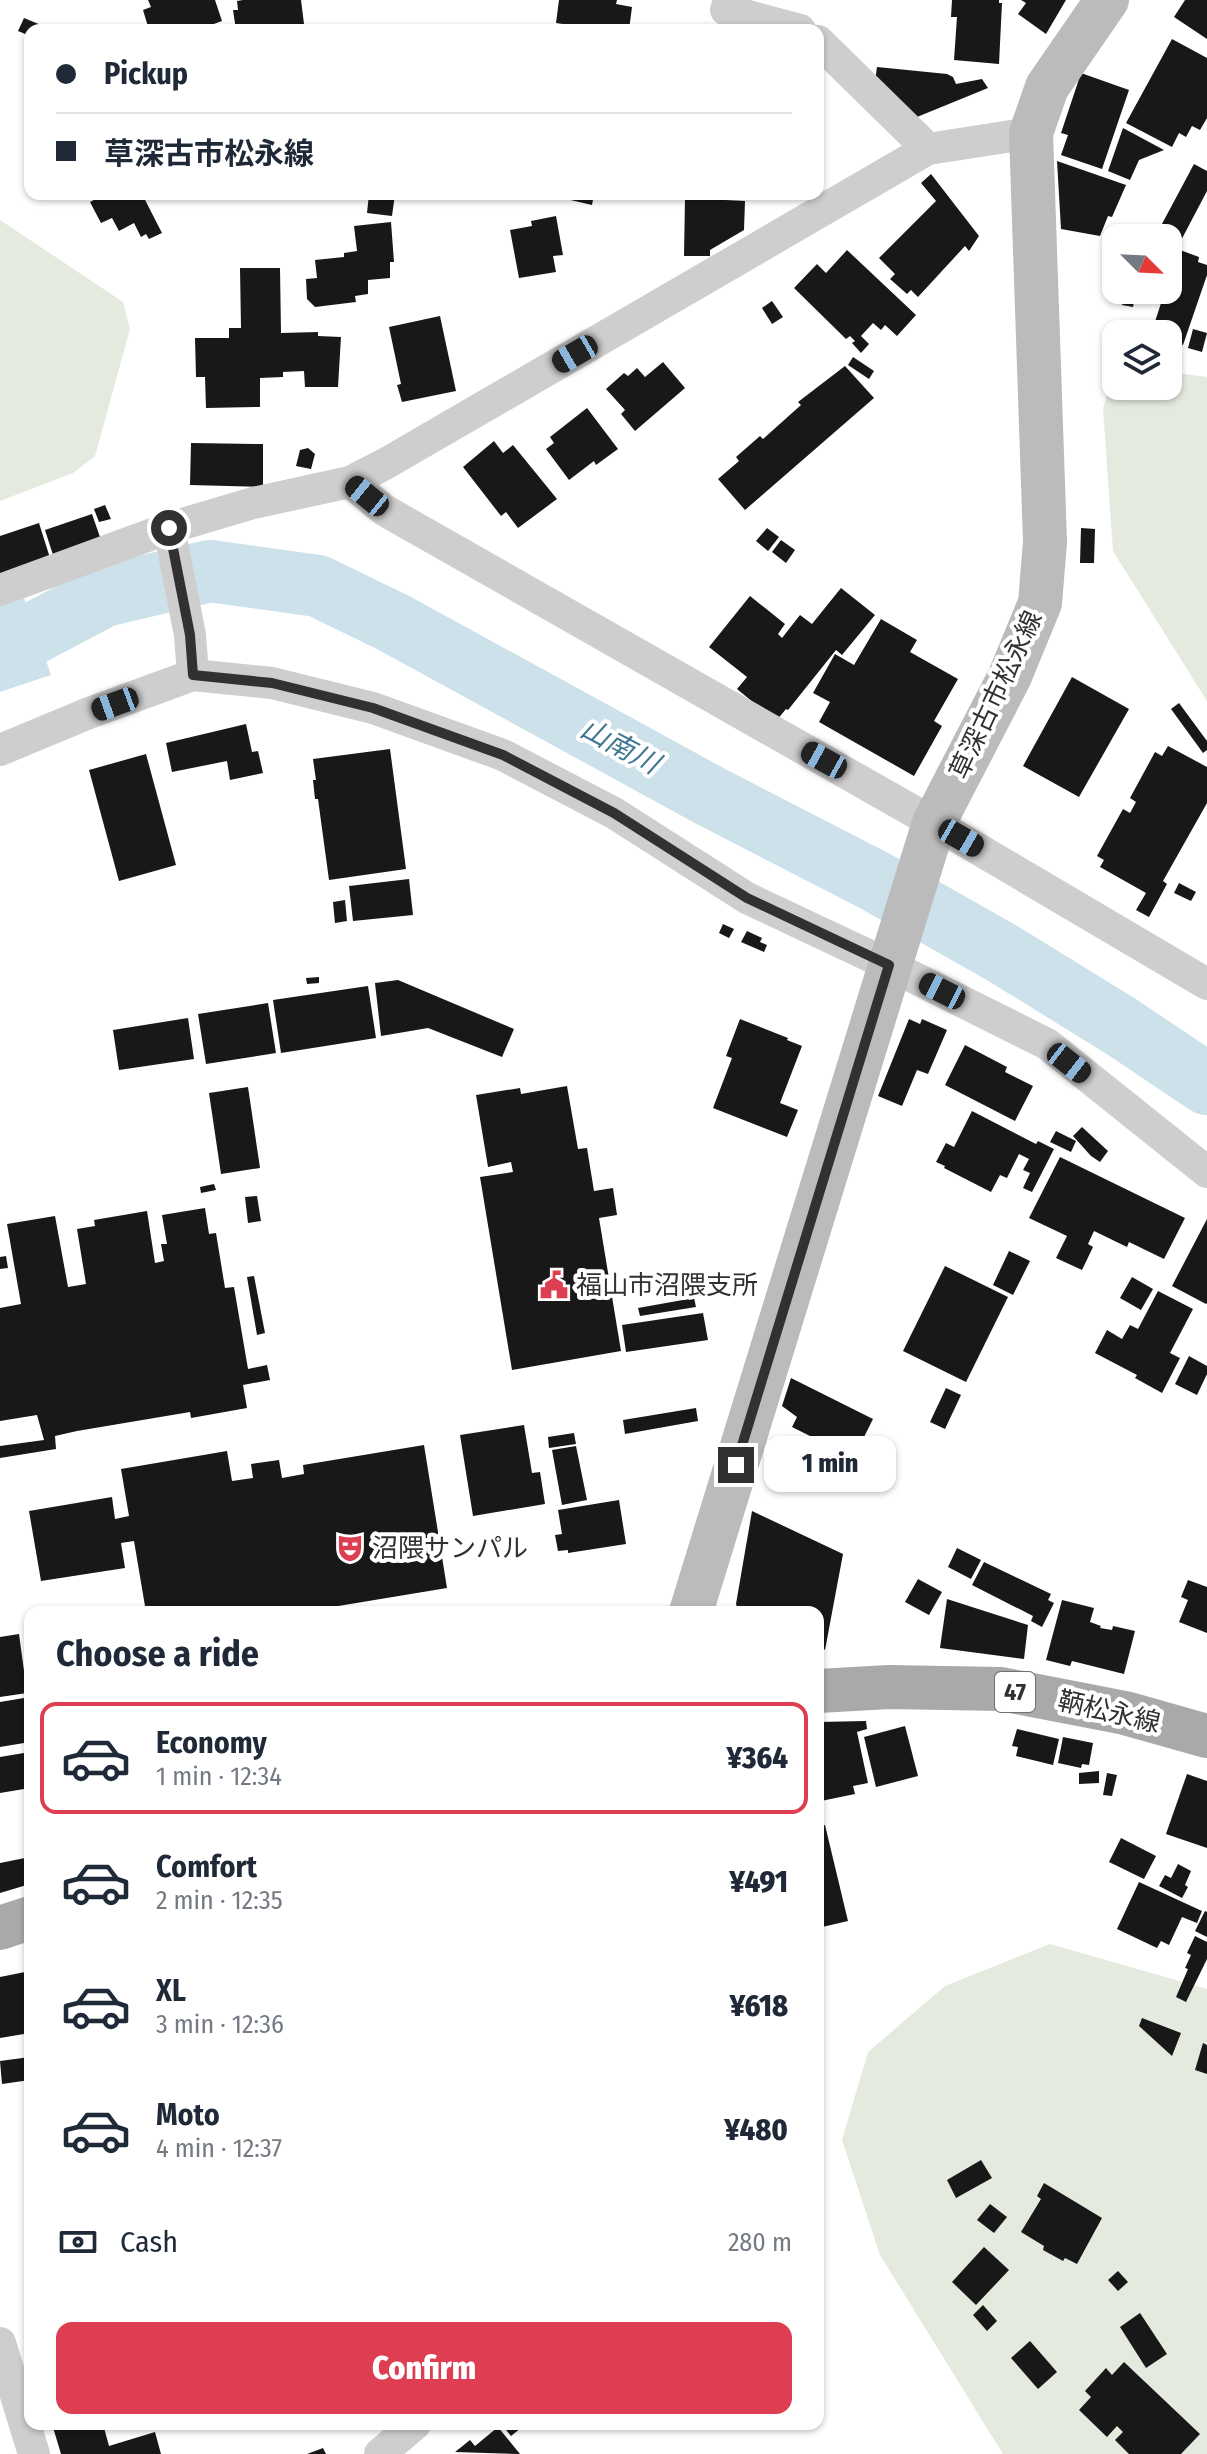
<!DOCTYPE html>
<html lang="en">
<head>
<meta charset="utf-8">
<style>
	body { margin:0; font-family:"Fira Sans Condensed","Noto Sans JP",sans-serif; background:#f6f6f7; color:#1f2937; height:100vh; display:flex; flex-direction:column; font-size:30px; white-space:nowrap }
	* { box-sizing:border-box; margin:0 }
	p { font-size:26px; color:#747a83 }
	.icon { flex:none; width:44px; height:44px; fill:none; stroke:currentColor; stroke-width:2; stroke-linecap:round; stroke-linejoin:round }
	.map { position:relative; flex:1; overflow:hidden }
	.sheet { position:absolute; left:24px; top:1606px; width:800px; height:824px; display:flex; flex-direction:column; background:#fff; border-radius:16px; box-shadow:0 2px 6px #0004 }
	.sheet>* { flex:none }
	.banner { position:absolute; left:24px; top:24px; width:800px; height:176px; border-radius:16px; box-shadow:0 2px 6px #0004; display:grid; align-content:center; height:176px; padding:0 32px; background:#fff }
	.needle { width:52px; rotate:114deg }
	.buttons { position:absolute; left:1102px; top:224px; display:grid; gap:16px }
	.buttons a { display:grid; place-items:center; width:80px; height:80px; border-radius:16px; background:#fff; box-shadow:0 2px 6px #0004; font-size:40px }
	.end { position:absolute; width:36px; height:36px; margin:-18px; border:10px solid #313131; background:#fff; box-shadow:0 0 0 4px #fff }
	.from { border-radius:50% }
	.bubble { position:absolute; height:56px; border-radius:16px; background:#fff; box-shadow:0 2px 6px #0004; font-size:26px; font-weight:800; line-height:56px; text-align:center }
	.car { position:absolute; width:24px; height:48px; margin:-24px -12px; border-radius:10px; box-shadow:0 0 6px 2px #0007; background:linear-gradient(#222 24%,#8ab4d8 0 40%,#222 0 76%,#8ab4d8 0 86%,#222 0) }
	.banner b { display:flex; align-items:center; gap:28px; height:76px; font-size:30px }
	.banner b+b { border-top:2px solid #e0e1e3 }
	.banner i { width:20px; height:20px; background:#1f2937 }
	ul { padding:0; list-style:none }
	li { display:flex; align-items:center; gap:24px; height:112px; margin:0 16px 12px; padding:0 16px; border:4px solid transparent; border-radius:16px }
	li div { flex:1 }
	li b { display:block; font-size:30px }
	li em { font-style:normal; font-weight:800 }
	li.current { border-color:#dd3e51 }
	li>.icon { width:72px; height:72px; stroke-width:1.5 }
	h2 { padding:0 32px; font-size:36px; line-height:96px }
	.pay { display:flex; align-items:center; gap:20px; height:88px; padding:0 32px; font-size:30px }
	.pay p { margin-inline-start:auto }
	.cta { display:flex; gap:16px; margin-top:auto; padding:16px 32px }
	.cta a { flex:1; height:92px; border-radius:16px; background:#dd3e51; color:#fff; font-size:32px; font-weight:800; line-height:92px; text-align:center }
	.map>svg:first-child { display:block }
</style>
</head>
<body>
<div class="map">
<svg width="1207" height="2454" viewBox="0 0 1207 2454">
	<rect width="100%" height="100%" fill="#fff"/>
	<!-- green -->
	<g fill="#e4eadd">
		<path d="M0,220L123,302L130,329L95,456L73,473L0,501Z"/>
		<path d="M1116,367V386H1168V372L1207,377V701L1113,551L1103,408Z"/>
		<path d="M1050,1944L1207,1989V2454H1003L880,2255L842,2140L868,2052L945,1986Z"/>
	</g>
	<!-- water -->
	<path fill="#cde1eb" d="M22,592L51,675L0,692V602Z"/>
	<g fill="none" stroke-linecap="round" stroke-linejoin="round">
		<!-- river -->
		<path stroke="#cde1eb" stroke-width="62" d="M0,651L104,596L210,571L318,586L394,623L710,796L875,881L1002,953L1122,1027L1207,1084"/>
	</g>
	<!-- building -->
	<g fill="#181818">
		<path d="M148,0H215L222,21L197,30H149L143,10L151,7Z"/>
		<path d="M243,0H301L304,24L236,30L233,10H238L237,1Z"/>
		<path d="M559,0H617L616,4L632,7L629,30H569L570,25L556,23Z"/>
		<path d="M952,0H999V3H1002L999,64L954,60L957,17H951Z"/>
		<path d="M1021,0H1066L1046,34L1018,14L1026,3Z"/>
		<path d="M1185,0H1207V39L1174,17Z"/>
		<path d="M24,18L41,25L39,30H30V36L18,31Z"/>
		<path d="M1172,39L1207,58V118L1200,130L1192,126L1186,137L1179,133L1172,147L1126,123Z"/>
		<path d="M877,67L947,74L953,77L956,84L982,79L988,88L917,117L875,81Z"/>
		<path d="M1081,73L1129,90L1102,169L1061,155L1068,135L1061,133Z"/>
		<path d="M1123,128L1164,150L1139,160L1130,180L1108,171Z"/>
		<path d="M1057,161L1126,185L1112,217L1108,216L1100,236L1061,229Z"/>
		<path d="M1194,164L1207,171V191L1177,248L1168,244V238L1155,237Z"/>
		<path d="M931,174L979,236L969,251L965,246L918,297L911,290L907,294L890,279L895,274L879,258L936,201L921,183Z"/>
		<path d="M105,194H142L162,233L149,239L146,234L141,237L134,223L119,231L112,218L101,223L90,202Z"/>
		<path d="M298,194H325V199L298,198Z"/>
		<path d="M369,194H395L392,216L367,213Z"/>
		<path d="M545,194H594L592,205Z"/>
		<path d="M685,198L745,201L744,230L710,250V256H684Z"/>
		<path d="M556,216L563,255L553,256L556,272L519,278L510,230L532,226L531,221Z"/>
		<path d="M391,222L394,262H390V278L368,280V294L355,296L356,302L315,307L307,299L306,279L317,278L315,260L344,257V253L357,251L354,226Z"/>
		<path d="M847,250L916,315L897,336L885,325L881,330L873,323L861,336L869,344L861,353L852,343L855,341L850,336L846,339L794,288L817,264L826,273Z"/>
		<path d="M1180,250L1199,257L1198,262L1207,265V275L1183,345L1168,339V334H1151L1162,300L1155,297L1157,290H1168V259L1170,255L1177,257Z"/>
		<path d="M240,268H280L281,333L318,332V336L341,337L338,387H305L304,371L283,372V377L260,378V407L206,408L205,377H196L195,338H229V328H241Z"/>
		<path d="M1125,290H1136L1133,307L1122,305Z"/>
		<path d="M772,301L783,317L772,324L762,308Z"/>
		<path d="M440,316L456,391L402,402L397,385L401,384L389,327Z"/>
		<path d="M1193,329L1207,333L1202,352L1188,348Z"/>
		<path d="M853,357L874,371L869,379L848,365Z"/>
		<path d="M663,362L685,388L635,431L621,414L625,410L606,389L624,373L628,376L637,368L645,377Z"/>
		<path d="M845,366L874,398L745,510L718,479L739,461L736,457L760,436L763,439L801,405L798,402Z"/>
		<path d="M587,408L618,449L596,465L594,461L569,480L546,449L554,443L550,437Z"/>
		<path d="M494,441L503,453L513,445L557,499L518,528L506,512L501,516L463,467Z"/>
		<path d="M191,443L263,444V487L190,485Z"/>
		<path d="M308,448L315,454L311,469L296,466L300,450Z"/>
		<path d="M105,505L111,519L99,522L94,509Z"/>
		<path d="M92,514L101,540L53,555L45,530Z"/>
		<path d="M39,523L50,558L0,574V536Z"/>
		<path d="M767,528L779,537L768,551L756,541Z"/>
		<path d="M1081,528L1095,529L1094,563H1080Z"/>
		<path d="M781,540L795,550L786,563L772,552Z"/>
		<path d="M841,588L875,615L842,655L836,650L788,710L786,709L776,721L737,689L747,677L709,647L750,596L785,624L778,634L782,638L800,615L812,624Z"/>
		<path d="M881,619L917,640L910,652L958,679L934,721L942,726L914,776L819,722L830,702L813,693L835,654L854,665Z"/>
		<path d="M1072,677L1129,709L1079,797L1023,766Z"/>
		<path d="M1179,703L1207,741V750L1203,753L1171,709Z"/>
		<path d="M246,724L252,752L258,751L263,773L230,780L227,761L172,772L166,743Z"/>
		<path d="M1168,746L1207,767V803L1163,881L1167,884L1149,917L1136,910L1146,893L1100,867L1104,860L1097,856L1123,809L1130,813L1136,802L1130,798L1155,752L1162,756Z"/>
		<path d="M390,749L406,869L329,880L318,799H315L313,780H316L313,759Z"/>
		<path d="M146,754L176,865L119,881L89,770Z"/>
		<path d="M409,879L413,915L353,921L349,886Z"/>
		<path d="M1179,883L1196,892L1191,901L1174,893Z"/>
		<path d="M345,900L347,921L335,923L333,902Z"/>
		<path d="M723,924L734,929L729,938L719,933Z"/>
		<path d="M747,931L762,938L760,942L767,945L764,952L741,942Z"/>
		<path d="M319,977V983L307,984L306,978Z"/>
		<path d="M398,980L514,1029L502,1057L428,1028L381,1036L375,983Z"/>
		<path d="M368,986L376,1038L281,1053L273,1000Z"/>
		<path d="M268,1003L276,1053L206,1064L198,1014Z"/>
		<path d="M188,1018L194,1059L119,1070L113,1030Z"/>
		<path d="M740,1019L788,1038L787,1040L802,1046L780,1103L798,1110L787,1137L713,1108L732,1058L726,1056Z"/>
		<path d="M909,1019L920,1024L922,1019L947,1030L928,1074L917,1070L902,1106L878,1096Z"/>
		<path d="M965,1045L1007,1067L1005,1072L1033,1086L1015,1121L945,1085Z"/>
		<path d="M567,1086L578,1149L587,1148L594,1191L613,1188L617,1215L599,1218L621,1351L512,1370L480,1177L513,1172L511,1162L488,1167L476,1095L520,1088L521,1094Z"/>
		<path d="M248,1087L260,1168L221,1174L209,1093Z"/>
		<path d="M972,1111L1036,1144L1038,1141L1054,1149L1032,1192L1023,1188L1030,1173L1023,1170L1029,1159L1019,1154L1007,1178L1000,1175L991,1192L944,1168L945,1166L936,1162L946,1143L954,1147Z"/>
		<path d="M1082,1127L1108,1151L1100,1162L1091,1156L1073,1136Z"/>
		<path d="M1056,1131L1076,1141L1071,1152L1050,1142Z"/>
		<path d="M1060,1157L1185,1218L1164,1259L1129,1242L1127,1247L1094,1231L1088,1244L1093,1247L1082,1270L1056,1258L1067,1236L1029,1218Z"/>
		<path d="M214,1184L216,1190L201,1193L200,1187Z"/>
		<path d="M257,1196L261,1221L248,1223L245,1197Z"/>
		<path d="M205,1208L209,1234L216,1233L225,1288L234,1287L248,1369L267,1365L270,1380L243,1385L247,1408L191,1418L190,1412L77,1431L55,1436L56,1449L0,1458V1446L44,1440L37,1415L0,1421V1308L21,1304L7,1224L55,1216L68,1287L86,1284L77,1229L95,1226L94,1220L147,1211L155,1263L164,1261L161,1244H167L162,1215Z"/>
		<path d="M1207,1219V1303L1206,1304L1172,1286Z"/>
		<path d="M1009,1251L1030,1261L1013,1295L993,1285Z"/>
		<path d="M6,1256L8,1268L0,1269V1257Z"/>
		<path d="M945,1266L1008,1297L966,1382L903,1351Z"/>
		<path d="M254,1276L265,1333L257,1335L247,1277Z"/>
		<path d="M1132,1277L1153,1289L1141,1310L1120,1298Z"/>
		<path d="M1158,1291L1193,1309L1170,1353L1180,1358L1162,1393L1135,1378L1137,1375L1095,1353L1107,1330L1122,1339L1130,1325L1138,1329Z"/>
		<path d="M694,1298L696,1307L640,1316L638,1308Z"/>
		<path d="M703,1313L708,1340L626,1352L622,1325Z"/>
		<path d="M1189,1356L1207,1366V1374L1197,1395L1175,1384Z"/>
		<path d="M791,1378L873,1419L859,1447L856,1445L850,1456L792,1427L797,1417L782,1406Z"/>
		<path d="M946,1388L961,1395L945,1429L930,1422Z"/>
		<path d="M696,1408L698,1421L625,1434L623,1420Z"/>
		<path d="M524,1425L532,1473L540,1472L545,1504L473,1516L460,1435Z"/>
		<path d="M574,1433L576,1444L549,1448L548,1437Z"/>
		<path d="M424,1445L447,1588L302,1612H271L270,1610L146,1612L134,1541L121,1543L125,1568L41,1581L29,1511L112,1497L115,1519L129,1516L121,1469L227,1451L232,1481L253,1478L251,1464L279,1460L282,1478L304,1474L303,1465Z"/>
		<path d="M576,1446L587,1500L562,1505L552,1450Z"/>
		<path d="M619,1500L626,1544L568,1553V1550L558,1551L555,1535L562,1534L558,1510Z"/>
		<path d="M752,1511L843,1554L825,1650L818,1643V1612H739L736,1604Z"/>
		<path d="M957,1548L981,1560L971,1579L948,1567Z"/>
		<path d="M984,1562L1051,1594L1048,1600L1054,1603L1042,1627L1031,1621L1033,1616L972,1585Z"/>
		<path d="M918,1579L942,1592L929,1615L905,1602Z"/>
		<path d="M1188,1580L1207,1587V1633L1179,1622L1188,1600L1181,1597Z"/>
		<path d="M947,1599L1028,1625L1024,1659L940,1648Z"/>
		<path d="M1062,1600L1094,1608L1090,1622L1101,1626L1100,1628L1112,1630L1113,1626L1135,1631L1124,1674L1072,1661L1070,1666L1046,1660Z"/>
		<path d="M19,1634L27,1693L0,1697V1637Z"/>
		<path d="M30,1697V1742L0,1747V1702Z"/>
		<path d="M866,1721L867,1729L857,1732L868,1783L853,1786L855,1794L821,1801L818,1794V1722Z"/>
		<path d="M905,1726L918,1776L876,1787L864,1737Z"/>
		<path d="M1017,1729L1059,1739L1053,1765L1016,1756L1018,1747L1012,1746Z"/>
		<path d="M1063,1737L1093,1743L1089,1765L1082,1764L1081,1768L1058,1763Z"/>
		<path d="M30,1752V1788L0,1793V1757Z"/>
		<path d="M1099,1771V1783L1079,1784V1773Z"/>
		<path d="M1107,1773L1117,1775L1112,1796L1103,1795Z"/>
		<path d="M1187,1774L1207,1781V1848L1166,1834Z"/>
		<path d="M825,1825L848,1921L818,1928V1827Z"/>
		<path d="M1121,1838L1156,1856L1144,1879L1109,1862Z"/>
		<path d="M30,1857V1884L0,1893V1863Z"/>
		<path d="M1178,1864L1191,1871L1185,1885L1188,1887L1182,1898L1159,1886L1165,1875L1171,1878Z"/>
		<path d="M1139,1882L1202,1911L1197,1923L1182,1917L1169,1945L1161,1941L1157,1948L1117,1929Z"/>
		<path d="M1205,1911L1207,1912V1937L1195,1931Z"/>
		<path d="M1195,1936L1207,1942V1959L1186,2002L1176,1997L1188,1969L1185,1968L1191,1955L1187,1953Z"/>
		<path d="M25,1972L30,1997V2033L0,2038V1977Z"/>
		<path d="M1142,2018L1181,2033L1172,2056L1139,2026Z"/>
		<path d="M1203,2043L1207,2045V2074L1195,2070Z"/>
		<path d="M30,2057V2080L2,2084L0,2061Z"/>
		<path d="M981,2160L992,2178L956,2198L947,2180Z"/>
		<path d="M1044,2183L1102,2218L1077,2264L1065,2258L1063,2261L1043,2250L1044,2246L1021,2232L1041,2199L1037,2196Z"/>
		<path d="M990,2204L1007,2217L994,2233L977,2220Z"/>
		<path d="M984,2247L1009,2270L976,2305L952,2282Z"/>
		<path d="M1118,2271L1128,2282L1118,2291L1108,2280Z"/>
		<path d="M983,2305L997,2321L987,2331L973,2315Z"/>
		<path d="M1140,2313L1167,2354L1146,2368L1120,2327Z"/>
		<path d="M1030,2341L1057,2372L1038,2389L1011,2358Z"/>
		<path d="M1124,2362L1200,2434L1181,2454H1129L1115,2440L1123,2432L1117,2426L1107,2437L1079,2410L1091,2397L1085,2391L1106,2368L1112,2375Z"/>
		<path d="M52,2424H103L109,2446L155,2432L161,2454H61Z"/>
		<path d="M501,2424H526L511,2436Z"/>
		<path d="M498,2427L520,2454L455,2452L470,2440L475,2446Z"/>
		<path d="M323,2448L326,2454H307Z"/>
	</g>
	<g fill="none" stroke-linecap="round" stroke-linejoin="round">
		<!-- minor -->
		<g stroke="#cecece" stroke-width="32">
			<path d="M729,0L726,10L800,30"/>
			<path d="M818,41L928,149"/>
			<path d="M350,482L384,510L934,823L1207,984"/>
			<path d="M169,528L190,635L193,675"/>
			<path d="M0,590L169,528L253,503L350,482L385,464L928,149L1031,133"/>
			<path d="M0,750L89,713L193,675L272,683L373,708L503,755L614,813L747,898L889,965L1047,1044L1207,1172"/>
			<path d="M0,2343L34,2454"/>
			<path d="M380,2454L415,2424"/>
		</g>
		<!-- secondary -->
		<path stroke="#bbb" stroke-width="44" d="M691,1612L934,823L1010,676L1040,603L1045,542L1031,133L1047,87L1107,0"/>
		<!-- primary -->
		<g stroke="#a9a9a9" stroke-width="44">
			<path d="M818,1691L889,1687L1001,1689L1125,1713L1207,1736"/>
			<path d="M0,1928L30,1918"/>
		</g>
	</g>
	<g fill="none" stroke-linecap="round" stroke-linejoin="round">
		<!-- route -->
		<path stroke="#313131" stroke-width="10" d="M169,528L190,635L193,675L272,683L373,708L503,755L614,813L747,898L889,965L736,1465"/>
	</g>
	<!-- icons -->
	<defs>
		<symbol id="civic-bare" viewBox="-9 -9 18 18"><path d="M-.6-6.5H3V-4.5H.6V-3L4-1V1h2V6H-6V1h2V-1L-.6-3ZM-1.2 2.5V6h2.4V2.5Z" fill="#dd3e51" stroke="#fff" stroke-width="2.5" paint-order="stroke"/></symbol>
		<symbol id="theatre-bare" viewBox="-9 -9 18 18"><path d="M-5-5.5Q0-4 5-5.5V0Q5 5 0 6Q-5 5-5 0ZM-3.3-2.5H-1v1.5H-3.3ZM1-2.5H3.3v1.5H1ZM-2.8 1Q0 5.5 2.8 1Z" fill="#dd3e51" stroke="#fff" stroke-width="2.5" paint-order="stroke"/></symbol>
	</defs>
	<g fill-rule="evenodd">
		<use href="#civic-bare" x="534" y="1265" width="40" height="40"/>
		<use href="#theatre-bare" x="330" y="1528" width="40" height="40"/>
	</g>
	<g text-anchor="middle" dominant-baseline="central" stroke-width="8" stroke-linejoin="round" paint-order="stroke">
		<!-- shield labels -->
		<rect fill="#fff" stroke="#6f6f6f" stroke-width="2" x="995" y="1672" width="40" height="40" rx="6"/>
		<g font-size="24" font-weight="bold" fill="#313131">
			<text x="1015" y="1692">47</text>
		</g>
		<!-- street labels -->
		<g font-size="26" fill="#313131" stroke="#fff">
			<text transform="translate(996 695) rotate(-65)">草深古市松永線</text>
			<text transform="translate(1109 1712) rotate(13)">鞆松永線</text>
		</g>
		<!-- poi labels -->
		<g font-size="26" fill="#313131" stroke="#fff" text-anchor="start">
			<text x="576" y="1285">福山市沼隈支所</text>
			<text x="372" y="1548">沼隈サンパル</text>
		</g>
		<!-- water labels -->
		<g font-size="28" font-style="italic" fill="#427690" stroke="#fff">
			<text transform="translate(620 746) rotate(28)">山南川</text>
		</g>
	</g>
</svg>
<div class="buttons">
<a><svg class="needle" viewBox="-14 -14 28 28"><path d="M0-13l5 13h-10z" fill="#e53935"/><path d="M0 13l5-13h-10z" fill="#747a83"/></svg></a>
<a><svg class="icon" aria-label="layers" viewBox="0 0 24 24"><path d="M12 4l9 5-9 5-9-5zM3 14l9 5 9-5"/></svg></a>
</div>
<i class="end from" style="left:169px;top:528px"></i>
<i class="end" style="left:736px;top:1465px"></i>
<div class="bubble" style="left:764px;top:1436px;width:132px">1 min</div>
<i class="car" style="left:575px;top:354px;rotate:240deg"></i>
<i class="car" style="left:367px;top:496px;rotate:309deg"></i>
<i class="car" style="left:115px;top:704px;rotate:250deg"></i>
<i class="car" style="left:824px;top:760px;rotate:299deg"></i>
<i class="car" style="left:961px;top:838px;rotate:120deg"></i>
<i class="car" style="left:942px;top:991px;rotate:297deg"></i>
<i class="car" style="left:1069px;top:1063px;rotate:128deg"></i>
<div class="banner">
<b><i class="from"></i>Pickup</b>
<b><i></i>草深古市松永線</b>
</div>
<section class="sheet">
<h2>Choose a ride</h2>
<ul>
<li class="current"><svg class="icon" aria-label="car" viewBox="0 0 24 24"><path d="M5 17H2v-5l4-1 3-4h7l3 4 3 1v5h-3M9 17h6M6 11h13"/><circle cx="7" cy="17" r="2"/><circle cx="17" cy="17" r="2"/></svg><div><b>Economy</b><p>1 min · 12:34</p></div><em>¥364</em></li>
<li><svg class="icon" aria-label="car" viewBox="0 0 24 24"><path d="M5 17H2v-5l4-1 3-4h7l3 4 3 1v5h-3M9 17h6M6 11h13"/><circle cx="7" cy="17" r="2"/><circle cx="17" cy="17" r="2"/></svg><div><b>Comfort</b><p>2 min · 12:35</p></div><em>¥491</em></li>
<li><svg class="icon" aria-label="car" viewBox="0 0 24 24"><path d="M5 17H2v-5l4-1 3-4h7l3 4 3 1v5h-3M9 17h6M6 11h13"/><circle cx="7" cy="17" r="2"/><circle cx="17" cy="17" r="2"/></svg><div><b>XL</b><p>3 min · 12:36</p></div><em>¥618</em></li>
<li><svg class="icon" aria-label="car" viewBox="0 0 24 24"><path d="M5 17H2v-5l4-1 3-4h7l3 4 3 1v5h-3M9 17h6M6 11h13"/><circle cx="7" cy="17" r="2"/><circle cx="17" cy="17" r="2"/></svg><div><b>Moto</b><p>4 min · 12:37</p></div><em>¥480</em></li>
</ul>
<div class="pay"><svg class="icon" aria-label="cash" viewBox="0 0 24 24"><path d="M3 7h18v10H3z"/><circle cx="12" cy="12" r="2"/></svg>Cash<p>280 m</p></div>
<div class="cta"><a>Confirm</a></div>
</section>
</div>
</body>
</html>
